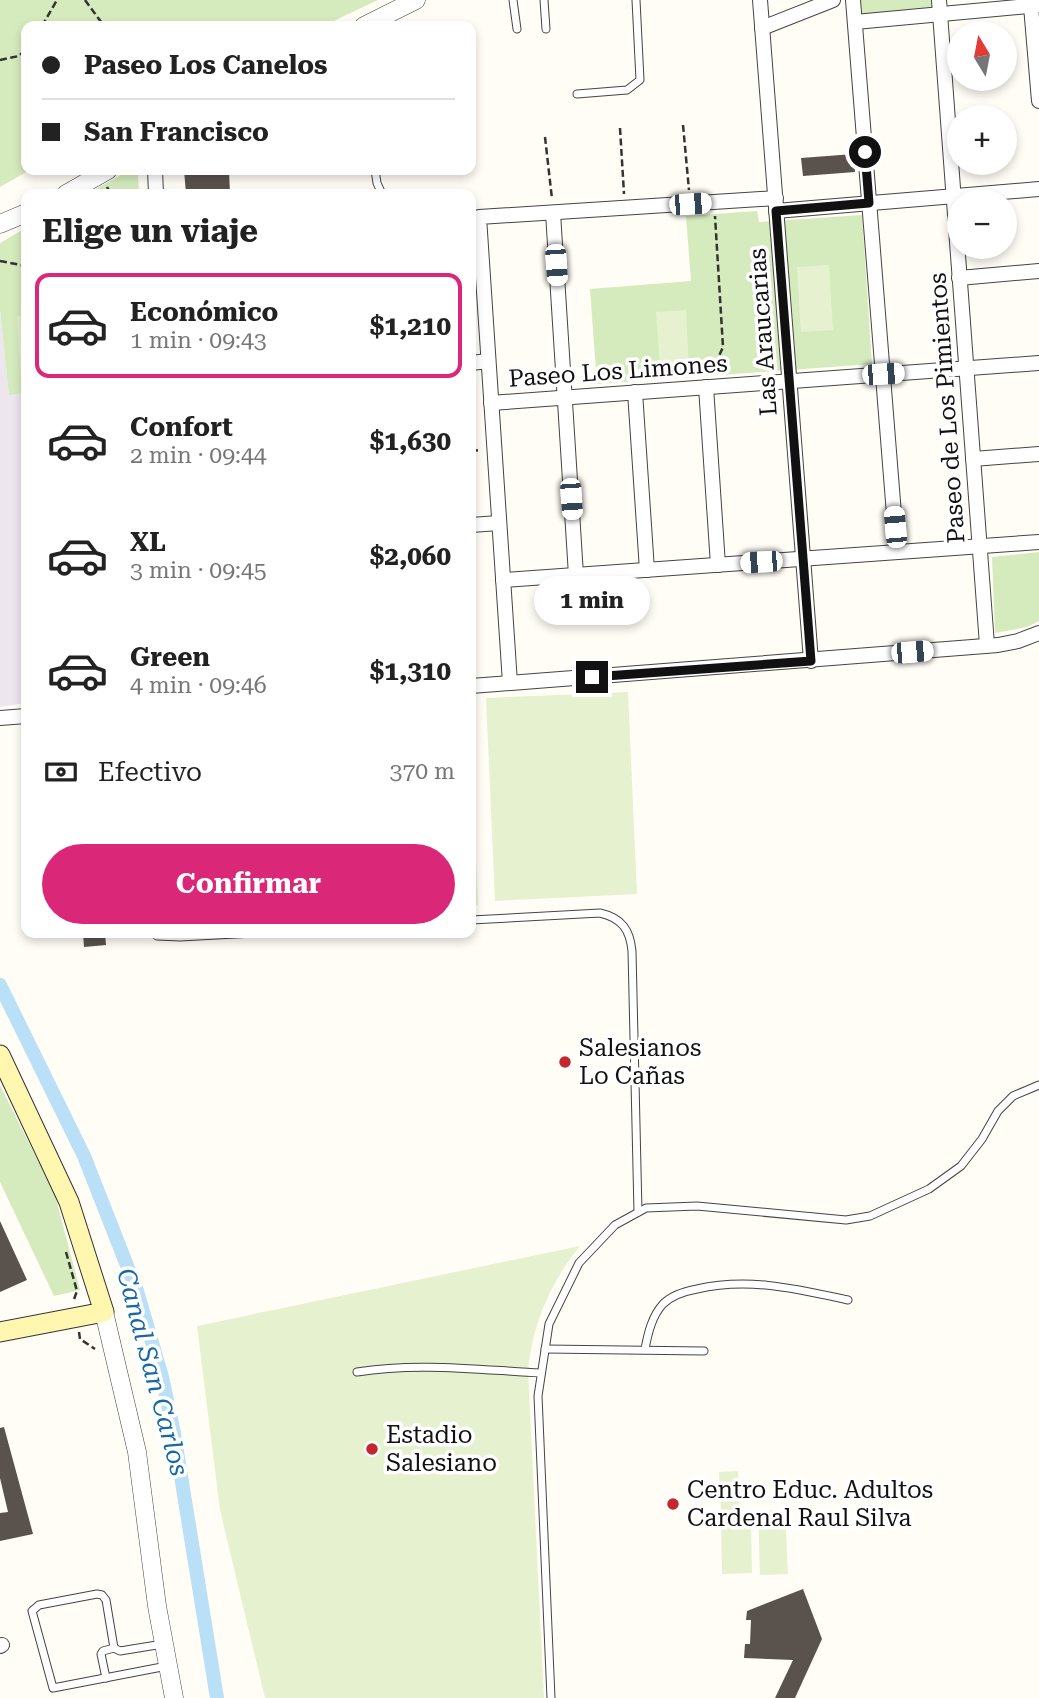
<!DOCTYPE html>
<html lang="es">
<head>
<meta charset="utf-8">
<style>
	body { margin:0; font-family:"Roboto Serif",serif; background:#f6f6f6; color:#222; height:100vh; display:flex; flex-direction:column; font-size:26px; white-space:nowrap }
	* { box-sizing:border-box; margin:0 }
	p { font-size:23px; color:#767676 }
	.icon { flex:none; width:38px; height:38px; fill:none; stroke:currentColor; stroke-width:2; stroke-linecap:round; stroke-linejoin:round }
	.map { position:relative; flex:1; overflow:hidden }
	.details { position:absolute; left:21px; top:189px; width:455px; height:749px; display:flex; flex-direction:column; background:#fff; border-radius:14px; box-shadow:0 4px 10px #0003 }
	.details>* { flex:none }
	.banner { position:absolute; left:21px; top:21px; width:455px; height:154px; border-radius:14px; box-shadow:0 4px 10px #0003; display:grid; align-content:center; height:154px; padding:0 21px; background:#fff }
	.needle { width:46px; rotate:350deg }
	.buttons { position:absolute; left:947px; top:21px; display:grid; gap:14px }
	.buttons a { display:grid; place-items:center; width:70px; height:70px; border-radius:50%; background:#fff; box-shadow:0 4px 10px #0003; font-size:35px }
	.end { position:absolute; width:32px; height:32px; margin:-16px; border:9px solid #111; background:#fff; box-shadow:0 0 0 4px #fff }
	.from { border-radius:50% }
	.bubble { position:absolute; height:49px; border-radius:24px; background:#fff; box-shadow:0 4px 10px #0003; font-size:23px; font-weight:700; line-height:49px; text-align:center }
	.car { position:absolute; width:21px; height:42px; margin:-21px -10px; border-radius:9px; box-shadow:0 0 5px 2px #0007; background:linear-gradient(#fff 24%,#345 0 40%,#fff 0 76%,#345 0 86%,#fff 0) }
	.banner b { display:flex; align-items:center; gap:24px; height:66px; font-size:26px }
	.banner b+b { border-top:2px solid #e0e0e0 }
	.banner i { width:18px; height:18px; background:#222 }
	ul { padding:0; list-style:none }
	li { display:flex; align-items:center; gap:21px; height:105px; margin:0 14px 10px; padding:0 7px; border:4px solid transparent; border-radius:14px }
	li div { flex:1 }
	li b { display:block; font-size:26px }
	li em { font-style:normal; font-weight:700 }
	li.selected { border-color:#db2777 }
	li>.icon { width:63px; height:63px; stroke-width:1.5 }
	h2 { padding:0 21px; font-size:32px; line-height:84px }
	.pay { display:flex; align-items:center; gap:18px; height:77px; padding:0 21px; font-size:26px }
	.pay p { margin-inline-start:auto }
	.button { display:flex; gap:14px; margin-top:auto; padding:14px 21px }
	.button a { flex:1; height:80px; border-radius:42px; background:#db2777; color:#fff; font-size:28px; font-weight:700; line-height:80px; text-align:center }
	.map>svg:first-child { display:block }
</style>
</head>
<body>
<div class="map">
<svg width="1039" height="1698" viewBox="0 0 1039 1698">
	<rect width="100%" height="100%" fill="#fffdf5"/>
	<!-- industrial -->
	<path fill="#eee6ef" d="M0,310L9,394L26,393V597L22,598L26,647V703L0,707Z"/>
	<!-- green -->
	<g fill="#d5ebbd">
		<path d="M0,0H378L323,26H26V170H30L0,187Z"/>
		<path d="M858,0H934L935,10L859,19Z"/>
		<path d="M128,171L138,173L139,194H87Z"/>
		<path d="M757,211L759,222L862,215L872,364L597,384L590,289L691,281L686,216Z"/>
		<path d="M26,228V393L9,395L0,310V243Z"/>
		<path d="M1039,552V621L1027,627L995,633L992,557Z"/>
		<path d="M0,1085L55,1195L80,1290L54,1296L0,1182Z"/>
	</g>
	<!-- pitch -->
	<g fill="#e6f2cf">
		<path d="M829,265L833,330L801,332L797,267Z"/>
		<path d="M686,310L689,367L660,369L656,312Z"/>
		<path d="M17,316H26V381H21Z"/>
		<path d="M628,692L637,894L495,901L486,698Z"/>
		<path d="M471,743L478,905H471Z"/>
		<path d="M580,1246C550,1283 533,1323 528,1370L544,1698H265L220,1510L197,1326Z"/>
		<path d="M738,1471L740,1510L721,1511L719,1472Z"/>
		<path d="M785,1510L788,1574L760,1575L758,1511Z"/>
		<path d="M751,1520L752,1573L722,1574L721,1521Z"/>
	</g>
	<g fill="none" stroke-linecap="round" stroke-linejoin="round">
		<!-- canal -->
		<path stroke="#b9e0f7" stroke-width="14" d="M0,985L84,1156L137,1291L162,1377L174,1433L217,1698"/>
	</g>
	<!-- building -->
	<g fill="#5a524d">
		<path d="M854,154L855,172L803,176L801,158Z"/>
		<path d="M184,170H229L230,194H186Z"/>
		<path d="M83,933H105L106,945L84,947Z"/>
		<path d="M0,1221L27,1280L0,1292Z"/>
		<path d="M4,1427L33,1534L0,1541V1513L8,1512L0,1478V1428Z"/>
		<path d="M803,1589L822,1639L795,1698H775L793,1660L744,1658L745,1644H750L751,1620H746L747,1611Z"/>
	</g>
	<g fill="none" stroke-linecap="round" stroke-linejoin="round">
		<defs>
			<g id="service">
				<path d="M513,0L517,29"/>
				<path d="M544,0L546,29"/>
				<path d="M577,94L627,90L640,80L636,0"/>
				<path d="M375,170L377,183L382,194"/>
				<path d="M471,920L600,913C622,918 630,930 632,951L638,1212"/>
				<path d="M157,936L180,937L254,933"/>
				<path d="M545,1349L704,1351"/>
				<path d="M645,1349C648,1333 652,1316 663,1304C672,1295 686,1291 697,1289C749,1277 797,1289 848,1300"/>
				<path d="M357,1372C418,1362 480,1370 541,1373"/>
				<path d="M114,1648L106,1600L102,1595L97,1594L39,1605L32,1611L53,1688L167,1666"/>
				<path d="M106,1678L101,1654L103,1651L114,1648L120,1651L163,1644"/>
				<path d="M551,1698L538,1396L549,1324L579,1263L615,1225L646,1208L697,1206L846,1220L870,1216L929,1189L961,1166L982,1139L998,1111L1013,1096L1039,1085"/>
			</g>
			<g id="minor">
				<path d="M760,0L811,661"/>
				<path d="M853,0L897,552"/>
				<path d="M939,0L987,645"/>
				<path d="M1031,6L1039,101"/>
				<path d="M855,22L1039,5"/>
				<path d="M762,28L833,0"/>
				<path d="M155,170L156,194"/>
				<path d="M776,211L1039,189"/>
				<path d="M553,213L576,575"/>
				<path d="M959,278L1039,271"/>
				<path d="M471,363L488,361"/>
				<path d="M706,387L718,565"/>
				<path d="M635,392L647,570"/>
				<path d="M491,403L1039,363"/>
				<path d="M973,459L1039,454"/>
				<path d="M471,525L499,523"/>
				<path d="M503,580L1039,542"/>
				<path d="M510,683L479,217L776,198"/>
				<path d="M471,686L998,645L1018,641L1039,633"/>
				<path d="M0,718L26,716"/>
				<path d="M0,1646L2,1645"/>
			</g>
			<g id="tertiary">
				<path d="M364,26L416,0"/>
				<path d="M66,194L108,170"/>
				<path d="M0,224L26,213"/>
				<path d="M104,1312L137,1452L157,1606L174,1698"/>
			</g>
			<path id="secondary" d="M0,1055L69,1202L104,1312L0,1332"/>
		</defs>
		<!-- service casing -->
		<use href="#service" stroke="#444" stroke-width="9"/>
		<!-- minor casing -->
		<use href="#minor" stroke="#444" stroke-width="16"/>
		<!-- tertiary casing -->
		<use href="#tertiary" stroke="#444" stroke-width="19"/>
		<!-- secondary casing -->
		<use href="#secondary" stroke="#333" stroke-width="21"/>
		<!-- path -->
		<g stroke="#333" stroke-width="2.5" stroke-dasharray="7 3.5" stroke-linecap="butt">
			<path d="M85,0L104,26"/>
			<path d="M42,26L57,0"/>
			<path d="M0,60L19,56L26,49"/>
			<path d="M683,125L689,190"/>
			<path d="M620,128L624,194"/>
			<path d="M545,137L552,199"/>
			<path d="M107,187L111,194"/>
			<path d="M0,261L26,266"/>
			<path d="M711,374L723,347L715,216"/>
			<path d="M471,451L481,450"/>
			<path d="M66,1252L77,1291L73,1302"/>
			<path d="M79,1332L80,1339L95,1349"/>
		</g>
		<!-- service -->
		<use href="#service" stroke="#fff" stroke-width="7"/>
		<!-- minor -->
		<use href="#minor" stroke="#fff" stroke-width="14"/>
		<!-- tertiary -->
		<use href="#tertiary" stroke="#fff" stroke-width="18"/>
		<!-- secondary -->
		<use href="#secondary" stroke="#fff6b0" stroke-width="19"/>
	</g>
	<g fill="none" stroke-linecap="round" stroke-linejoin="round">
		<!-- route -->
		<path stroke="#111" stroke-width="9" d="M592,677L811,661L776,211L869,203L865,152"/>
	</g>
	<!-- markers -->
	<g fill="#c4262e" stroke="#fff" stroke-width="2.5">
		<circle cx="565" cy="1062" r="7"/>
		<circle cx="372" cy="1449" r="7"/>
		<circle cx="673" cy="1504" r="7"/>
	</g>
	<g text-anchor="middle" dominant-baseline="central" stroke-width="7" stroke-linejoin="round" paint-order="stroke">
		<!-- street labels -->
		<g font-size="24" fill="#111" stroke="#fff">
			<text transform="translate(763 332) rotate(-94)">Las Araucarias</text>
			<text transform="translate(618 371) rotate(-4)">Paseo Los Limones</text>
			<text transform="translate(947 408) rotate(-94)">Paseo de Los Pimientos</text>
		</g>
		<!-- poi labels -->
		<g font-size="24" fill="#111" stroke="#fff" text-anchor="start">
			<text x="579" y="1048">Salesianos<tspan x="579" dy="28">Lo Cañas</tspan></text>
			<text x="386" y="1435">Estadio<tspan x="386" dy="28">Salesiano</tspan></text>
			<text x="687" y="1490">Centro Educ. Adultos<tspan x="687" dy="28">Cardenal Raul Silva</tspan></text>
		</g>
		<!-- water labels -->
		<g font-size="26" font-style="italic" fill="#1768a6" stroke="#fff">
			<text transform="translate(153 1372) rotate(75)">Canal San Carlos</text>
		</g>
	</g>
</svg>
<div class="buttons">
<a><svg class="needle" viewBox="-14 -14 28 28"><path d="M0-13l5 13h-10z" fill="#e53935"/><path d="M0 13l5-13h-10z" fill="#767676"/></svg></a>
<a>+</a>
<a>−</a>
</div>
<i class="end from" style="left:865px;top:152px"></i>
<i class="end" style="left:592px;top:677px"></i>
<div class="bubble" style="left:534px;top:576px;width:116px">1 min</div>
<i class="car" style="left:690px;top:204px;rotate:86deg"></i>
<i class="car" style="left:556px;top:265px;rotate:176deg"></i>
<i class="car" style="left:883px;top:374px;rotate:86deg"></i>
<i class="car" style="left:571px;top:499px;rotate:176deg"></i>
<i class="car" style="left:895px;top:527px;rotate:355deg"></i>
<i class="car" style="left:761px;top:562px;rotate:266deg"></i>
<i class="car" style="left:912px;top:652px;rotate:85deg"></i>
<div class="banner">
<b><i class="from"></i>Paseo Los Canelos</b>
<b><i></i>San Francisco</b>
</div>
<section class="details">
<h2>Elige un viaje</h2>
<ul>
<li class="selected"><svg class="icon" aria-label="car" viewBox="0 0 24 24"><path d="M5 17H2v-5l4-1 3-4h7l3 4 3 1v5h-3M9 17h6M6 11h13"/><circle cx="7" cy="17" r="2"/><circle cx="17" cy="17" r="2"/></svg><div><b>Económico</b><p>1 min · 09:43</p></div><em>$1,210</em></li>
<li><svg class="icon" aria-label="car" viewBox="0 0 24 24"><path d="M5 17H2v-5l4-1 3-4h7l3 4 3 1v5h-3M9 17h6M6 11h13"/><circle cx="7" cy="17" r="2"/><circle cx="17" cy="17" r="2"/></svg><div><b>Confort</b><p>2 min · 09:44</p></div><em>$1,630</em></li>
<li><svg class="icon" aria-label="car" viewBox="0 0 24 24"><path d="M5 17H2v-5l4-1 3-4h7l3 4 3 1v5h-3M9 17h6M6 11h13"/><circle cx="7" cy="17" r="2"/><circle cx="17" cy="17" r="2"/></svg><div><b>XL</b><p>3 min · 09:45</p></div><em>$2,060</em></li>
<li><svg class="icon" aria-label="car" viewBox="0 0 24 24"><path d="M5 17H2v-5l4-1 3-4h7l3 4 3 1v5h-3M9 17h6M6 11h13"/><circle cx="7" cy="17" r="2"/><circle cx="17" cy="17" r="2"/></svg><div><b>Green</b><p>4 min · 09:46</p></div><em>$1,310</em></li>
</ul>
<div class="pay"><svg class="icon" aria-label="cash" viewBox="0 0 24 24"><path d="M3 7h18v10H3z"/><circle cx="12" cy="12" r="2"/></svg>Efectivo<p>370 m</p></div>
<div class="button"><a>Confirmar</a></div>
</section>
</div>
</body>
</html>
